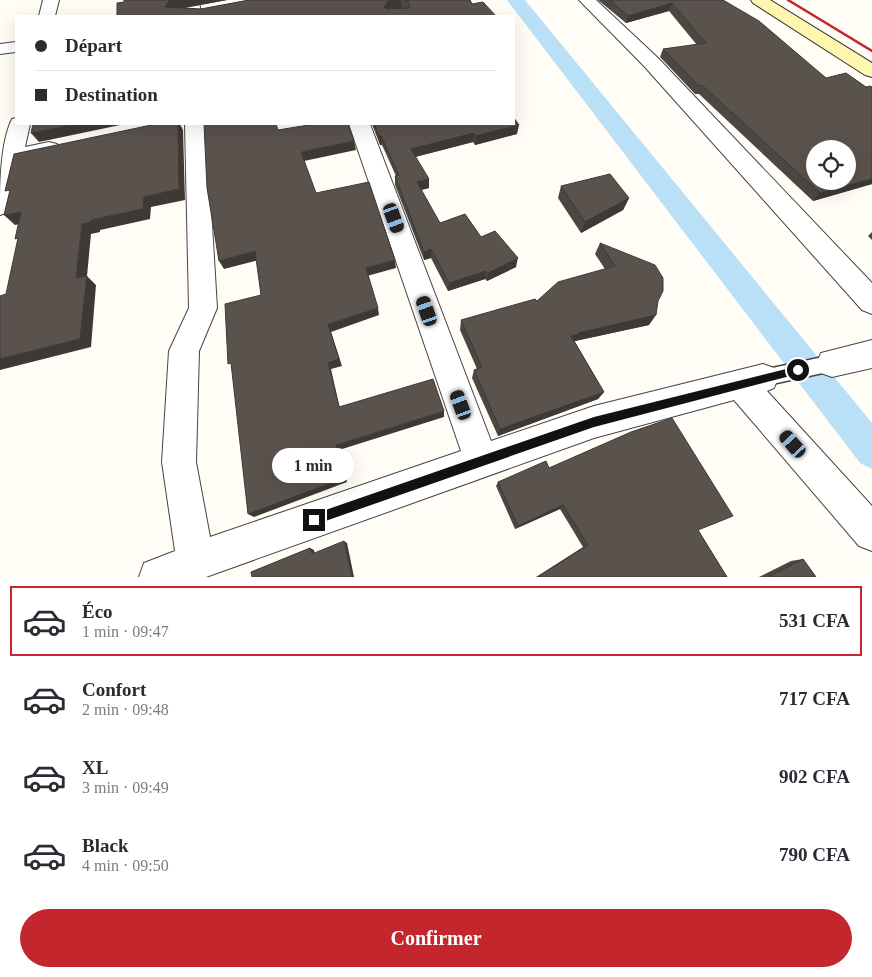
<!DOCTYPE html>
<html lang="fr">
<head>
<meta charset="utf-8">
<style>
	body { margin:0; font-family:"Times New Roman",serif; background:#f7f7f7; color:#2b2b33; height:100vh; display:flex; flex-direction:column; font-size:19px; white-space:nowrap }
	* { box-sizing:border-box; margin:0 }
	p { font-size:16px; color:#7c7c81 }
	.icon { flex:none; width:28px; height:28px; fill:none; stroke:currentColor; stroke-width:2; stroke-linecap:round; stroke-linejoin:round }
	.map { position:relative; height:577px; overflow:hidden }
	.drawer { display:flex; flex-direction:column; background:#fff; flex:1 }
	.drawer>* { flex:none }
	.banner { position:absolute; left:15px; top:15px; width:500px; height:110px; border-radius:0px; box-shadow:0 5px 20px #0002; display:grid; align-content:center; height:110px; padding:0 20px; background:#fff }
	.controls { position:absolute; left:806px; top:140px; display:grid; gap:10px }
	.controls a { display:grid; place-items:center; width:50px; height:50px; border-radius:50%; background:#fff; box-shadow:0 5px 20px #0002; font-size:25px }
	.end { position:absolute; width:22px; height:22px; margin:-11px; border:6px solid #111; background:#fff; box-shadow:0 0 0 2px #fff }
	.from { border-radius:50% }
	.bubble { position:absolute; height:35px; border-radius:18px; background:#fff; box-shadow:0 5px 20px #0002; font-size:16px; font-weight:700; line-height:35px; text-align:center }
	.car { position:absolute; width:15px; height:30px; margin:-15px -8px; border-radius:6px; box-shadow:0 0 4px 1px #0007; background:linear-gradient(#222 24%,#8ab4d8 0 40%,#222 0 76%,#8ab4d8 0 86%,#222 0) }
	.banner b { display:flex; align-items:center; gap:18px; height:48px; font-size:19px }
	.banner b+b { border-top:1px solid #e1e1e2 }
	.banner i { width:12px; height:12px; background:#2b2b33 }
	ul { padding:9px 0 0; list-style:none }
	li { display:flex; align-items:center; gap:15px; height:70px; margin:0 10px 8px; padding:0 10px; border:2px solid transparent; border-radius:0px }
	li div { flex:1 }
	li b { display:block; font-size:19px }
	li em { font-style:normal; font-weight:700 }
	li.active { border-color:#c4262e }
	li>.icon { width:45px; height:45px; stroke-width:1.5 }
	.button { display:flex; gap:10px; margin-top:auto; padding:10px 20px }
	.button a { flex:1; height:58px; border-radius:30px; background:#c4262e; color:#fff; font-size:20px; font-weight:700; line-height:58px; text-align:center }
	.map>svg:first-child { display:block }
</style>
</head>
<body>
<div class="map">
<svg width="872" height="577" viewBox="0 0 872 577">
	<rect width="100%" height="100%" fill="#fffdf5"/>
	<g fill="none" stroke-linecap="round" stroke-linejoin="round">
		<!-- canal -->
		<path fill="#b9e0f7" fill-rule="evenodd" d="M507,0H525L872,423V469L860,463Z"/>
		<defs>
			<path id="lane" d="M832,355L838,358L840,363L838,368L832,371L763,386L757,384L755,378L757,372L763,370Z"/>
			<g id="street">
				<path d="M43,0H59L55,16H39Z"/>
				<path d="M183,0H199L201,16H185Z"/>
				<path d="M579,0H596L658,58L872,283V314L862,310L644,66Z"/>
				<path d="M16,42V52L0,54V44Z"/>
				<path d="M16,118V124H30L25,147L49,142L57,144L60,149L57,154L21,163L12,206L9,212L0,215C0,185 0,144 12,119Z"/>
				<path d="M185,124H206L217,308L199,351L196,462L210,537L461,451L349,124H370L491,441L594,406L763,364L774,368L778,378L774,388L767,391L872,506V551L859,546L734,400L594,438L206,577H139L144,563L175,551L162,462L169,351L189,308Z"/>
				<path d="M872,340V368L832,377L821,373L817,363L821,353Z"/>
			</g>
			<path id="secondary" d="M751,0H770L872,63V77L865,75L753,3Z"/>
		</defs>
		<!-- lane casing -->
		<use href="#lane" stroke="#444" stroke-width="3"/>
		<!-- street casing -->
		<use href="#street" stroke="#444" stroke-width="2"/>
		<!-- secondary casing -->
		<use href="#secondary" stroke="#333" stroke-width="2"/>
		<!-- lane -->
		<use href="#lane" fill="#fff" fill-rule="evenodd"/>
		<!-- street -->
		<use href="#street" fill="#fff" fill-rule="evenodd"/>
		<!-- secondary -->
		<use href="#secondary" fill="#fff6b0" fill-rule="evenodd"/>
		<!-- rail -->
		<path stroke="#c4262e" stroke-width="2.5" d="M788,0L872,51"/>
	</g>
	<!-- wall -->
	<g fill="#4d4742">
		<path d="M124,0H227L184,8L201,9L249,0H470L472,4L496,16H117L124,2Z"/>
		<path d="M598,0H723L826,78L866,87H872V184L813,201L699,94H695L660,57L663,49L697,45L669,11L626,23Z"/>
		<path d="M372,124H514L517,134L475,145L473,142L415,157L429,179V188L421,190L440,223L481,237L516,267L487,281L485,279L448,291L431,258L424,260L395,185V176H396L382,145H380Z"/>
		<path d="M561,186L629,198L623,210L581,233L558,198Z"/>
		<path d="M872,232V240L868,236Z"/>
		<path d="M600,243L658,301L649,325L575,341V342L604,392L598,399L498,436L472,378L474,370L477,369L460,330L461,320L537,301L605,269L595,254Z"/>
		<path d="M549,468L698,530L727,577H536L583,547L560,509L515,529L496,486L498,482Z"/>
		<path d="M803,559L816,577H759L791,561Z"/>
	</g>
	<!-- shaded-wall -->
	<g fill="#3f3936">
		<path d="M172,0H227L173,10L165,7L169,1Z"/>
		<path d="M396,0H401V8L389,10L384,7L388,1Z"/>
		<path d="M672,3L669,11L626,23L628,16Z"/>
		<path d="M75,124H125L39,142L31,133Z"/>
		<path d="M178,124H180L183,130L185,200L151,207L150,219L100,230V232L91,234L87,276L96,285L91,347L0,370V359L76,278L82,224L144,197Z"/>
		<path d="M519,125L517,134L475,145L476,136Z"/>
		<path d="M474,133L473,142L411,158V149Z"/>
		<path d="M379,136H381L382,145H380Z"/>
		<path d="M354,141L356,150L304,161L301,152Z"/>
		<path d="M429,179V188L417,191V182Z"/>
		<path d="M872,179V184L813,201L820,193Z"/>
		<path d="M629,198L623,210L581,233L585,222Z"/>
		<path d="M21,212L31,222L15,225L4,215Z"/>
		<path d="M431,249V258L424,260V252Z"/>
		<path d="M255,251L259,260L224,269L219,261Z"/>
		<path d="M518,258L516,267L487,281L488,273Z"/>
		<path d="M395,260L396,268L367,276L366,268Z"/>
		<path d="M486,271L485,279L448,291L449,283Z"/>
		<path d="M378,308L379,315L331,332L342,366L331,369L341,413L339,407L328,363V324Z"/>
		<path d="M656,315L649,325L575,341L574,343L571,336L578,333Z"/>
		<path d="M604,392L598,399L498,436L500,429Z"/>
		<path d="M444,411V417L339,450L347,482L254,517L248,514L336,445Z"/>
		<path d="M563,505L560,509L515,529L518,526Z"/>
		<path d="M344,541L347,543L354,577H352Z"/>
		<path d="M310,548L314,550L315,555L312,554Z"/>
	</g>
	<!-- building -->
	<g fill="#5a524d" stroke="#3f3936" fill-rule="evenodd">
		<path d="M124,0H175L169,1L165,7L201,9L249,0H396L388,1L384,7L386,9L410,8L408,1L404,0H470L472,4L483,2L496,16H117V3L124,2Z"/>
		<path d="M610,0H723L759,21L826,78L846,73L866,87L870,86L872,87V179L820,193L703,86H699L663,49L706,43L672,3L628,16ZM815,149H848V181H815Z"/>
		<path d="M514,118L519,125L476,136L474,133L411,149L429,179L417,182L440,223L465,214L481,237L495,231L518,258L488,273L486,271L449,283L431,249L424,252L395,176L399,175L381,136H379L374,124H514Z"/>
		<path d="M33,124H75L31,133Z"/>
		<path d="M156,124H178L179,189L144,197L143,209L91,220V222L82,224L76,278L87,276L80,339L0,359V296L6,294L18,238L15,239L21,212L4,215L10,190L5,191L14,154Z"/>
		<path d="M204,124H276L278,130L315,124H348L354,141L301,152L316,193L369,182L395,260L366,268L378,308L328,324L339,359L328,363L339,407L433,379L444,411L336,445L345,478L248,514L231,363L228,364L225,304L261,295L255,251L219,261L207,188Z"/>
		<path d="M610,174L629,198L585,222L561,186Z"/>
		<path d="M600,243L655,265L663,278V291L658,301L656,315L578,333L579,334L571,336L604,392L500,429L474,370L482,367L461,320L535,299L537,301L558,282L615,266Z"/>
		<path d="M672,418L733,516L698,530L727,577H538L588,545L563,505L518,526L498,482L546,461L549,468L631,432Z"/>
		<path d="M344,541L352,577H252L251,572L310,548L312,554Z"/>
		<path d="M803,559L816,577H768Z"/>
	</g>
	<!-- route -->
	<path fill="#111" d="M798,366L802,370L798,374L594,427L314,525L310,524L308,520L310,516L314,514L594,417Z"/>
</svg>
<div class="controls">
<a><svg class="icon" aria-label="locate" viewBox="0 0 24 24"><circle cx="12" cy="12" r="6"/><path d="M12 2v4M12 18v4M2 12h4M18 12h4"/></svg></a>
</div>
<i class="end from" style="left:798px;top:370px"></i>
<i class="end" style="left:314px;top:520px"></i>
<div class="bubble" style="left:272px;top:448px;width:82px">1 min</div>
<i class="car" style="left:394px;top:218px;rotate:160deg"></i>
<i class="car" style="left:427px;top:311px;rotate:341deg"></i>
<i class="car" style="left:461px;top:405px;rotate:340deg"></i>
<i class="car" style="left:793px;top:444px;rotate:318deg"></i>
<div class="banner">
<b><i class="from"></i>Départ</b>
<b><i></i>Destination</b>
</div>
</div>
<section class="drawer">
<ul>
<li class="active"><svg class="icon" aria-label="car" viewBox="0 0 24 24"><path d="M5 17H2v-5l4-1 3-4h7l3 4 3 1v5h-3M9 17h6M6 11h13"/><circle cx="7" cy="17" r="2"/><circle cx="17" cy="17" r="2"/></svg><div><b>Éco</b><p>1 min · 09:47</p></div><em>531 CFA</em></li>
<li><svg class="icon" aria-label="car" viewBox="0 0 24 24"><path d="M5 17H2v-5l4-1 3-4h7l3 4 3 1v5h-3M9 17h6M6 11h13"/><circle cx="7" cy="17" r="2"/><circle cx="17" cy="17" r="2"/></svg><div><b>Confort</b><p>2 min · 09:48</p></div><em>717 CFA</em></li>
<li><svg class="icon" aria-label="car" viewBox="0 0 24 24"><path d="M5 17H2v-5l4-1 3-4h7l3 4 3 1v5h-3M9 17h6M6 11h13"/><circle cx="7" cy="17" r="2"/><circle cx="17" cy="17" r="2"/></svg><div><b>XL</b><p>3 min · 09:49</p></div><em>902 CFA</em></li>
<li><svg class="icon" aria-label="car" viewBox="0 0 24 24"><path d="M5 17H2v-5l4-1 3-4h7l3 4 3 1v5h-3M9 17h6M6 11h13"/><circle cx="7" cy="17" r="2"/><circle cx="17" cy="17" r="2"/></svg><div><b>Black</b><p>4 min · 09:50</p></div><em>790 CFA</em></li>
</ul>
<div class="button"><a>Confirmer</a></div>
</section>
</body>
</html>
